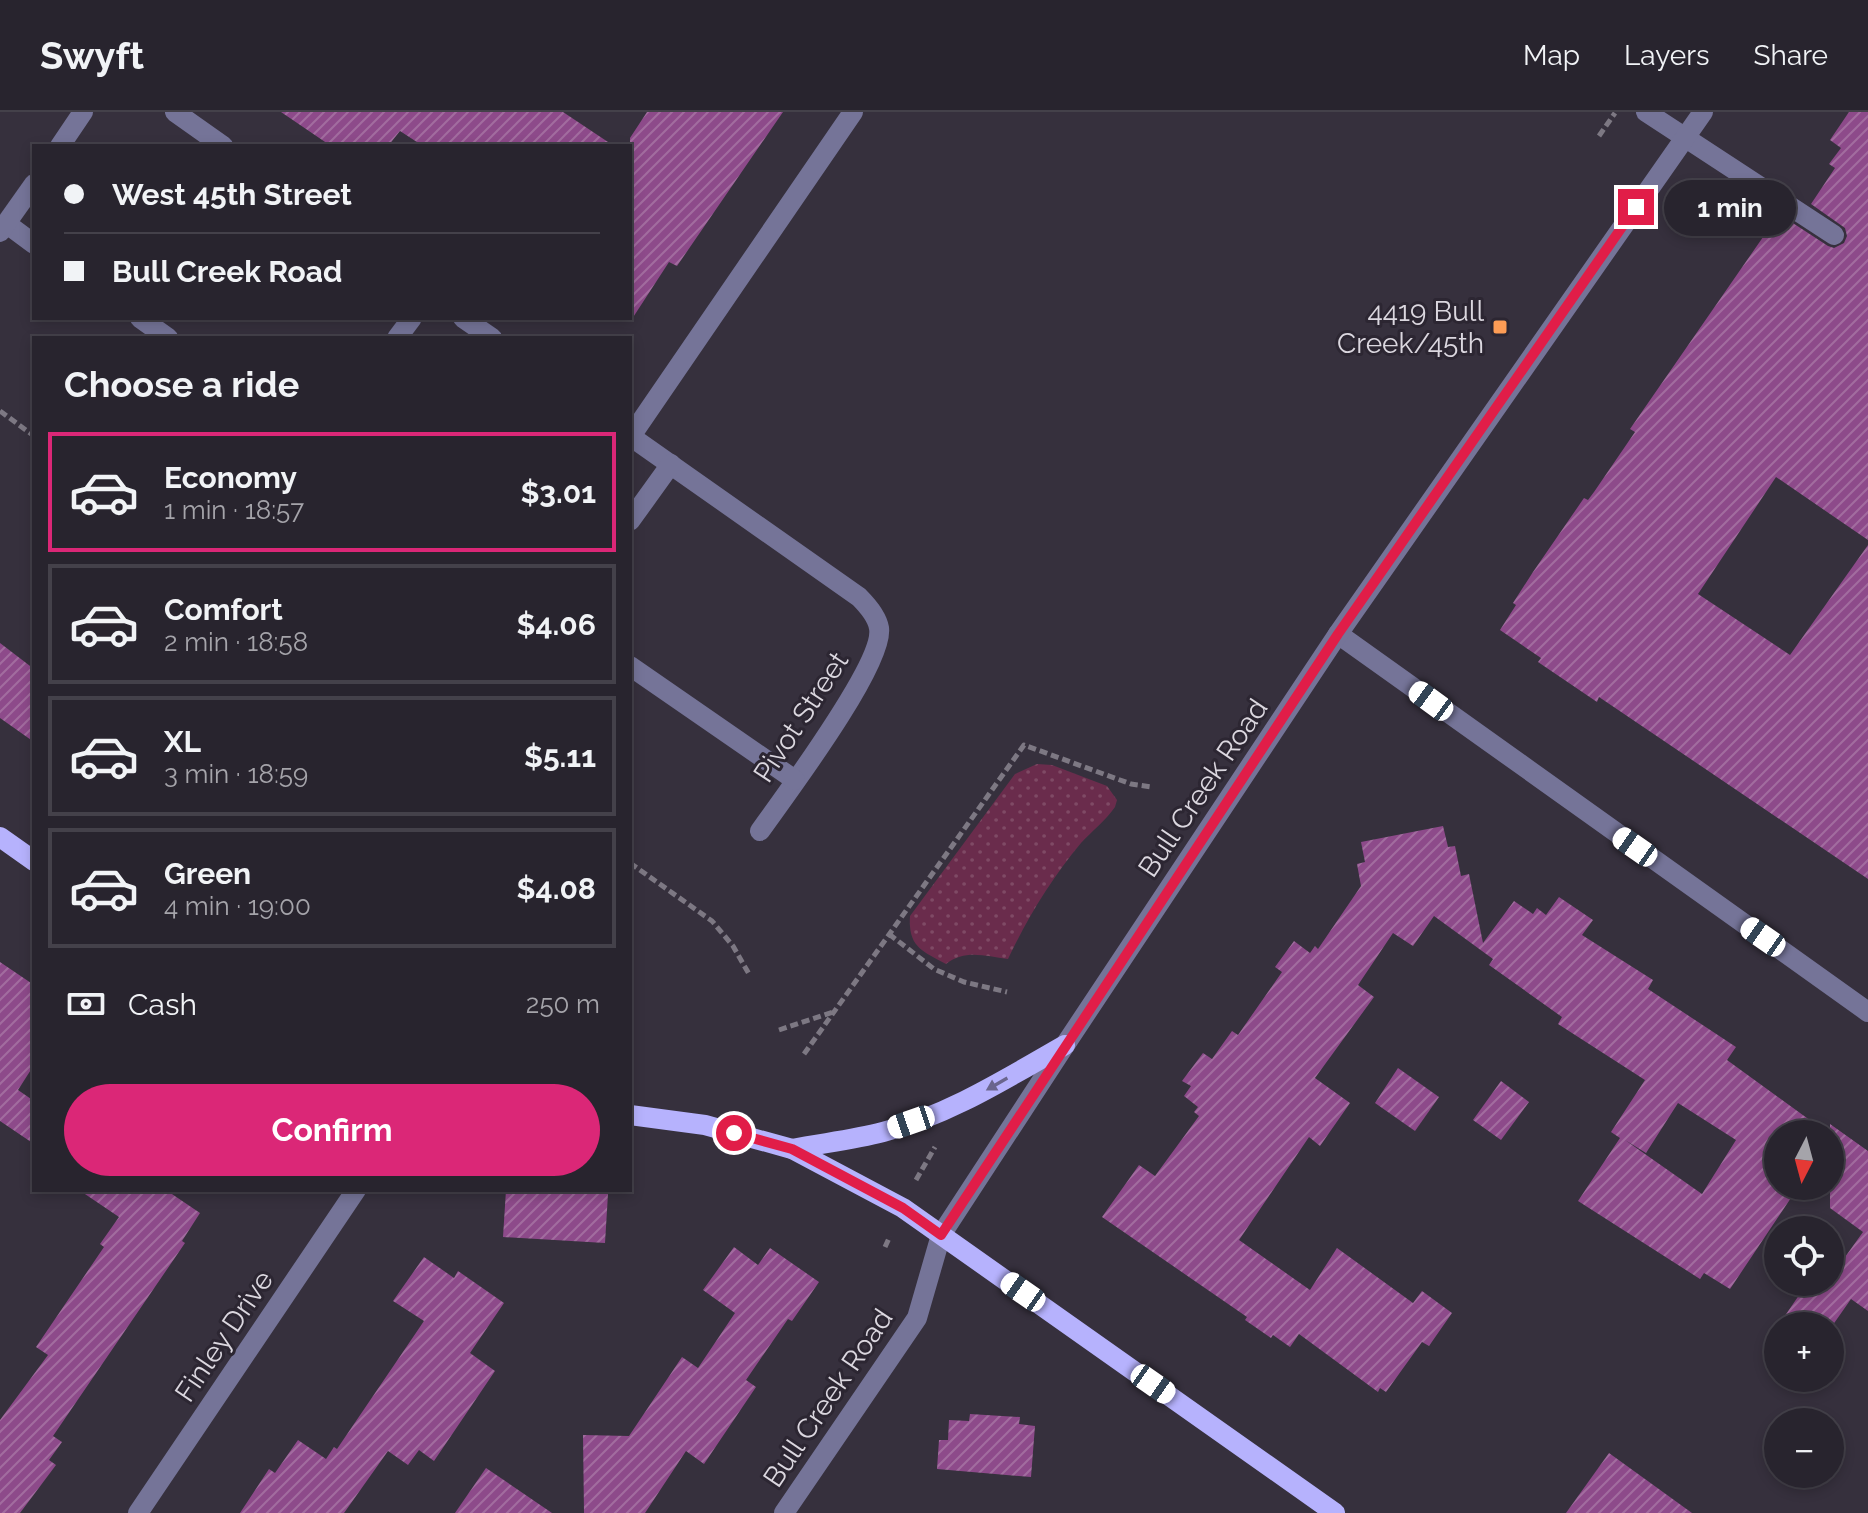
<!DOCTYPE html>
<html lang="en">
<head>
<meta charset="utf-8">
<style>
	body { margin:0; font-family:Raleway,sans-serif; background:#34303a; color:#f1f3f6; height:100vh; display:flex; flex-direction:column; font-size:30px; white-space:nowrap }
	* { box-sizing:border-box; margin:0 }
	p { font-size:26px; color:#a5a4aa }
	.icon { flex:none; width:44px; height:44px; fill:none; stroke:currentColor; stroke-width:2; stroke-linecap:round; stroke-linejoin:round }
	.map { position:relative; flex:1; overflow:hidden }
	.side { position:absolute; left:32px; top:224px; width:600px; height:856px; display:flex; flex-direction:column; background:#28242e; border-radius:0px; box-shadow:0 4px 12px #0003,0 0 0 2px #44414a }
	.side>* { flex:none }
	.top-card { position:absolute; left:32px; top:32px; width:600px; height:176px; border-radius:0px; box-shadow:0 4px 12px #0003,0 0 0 2px #44414a; display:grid; align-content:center; height:176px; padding:0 32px; background:#28242e }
	.needle { width:52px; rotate:186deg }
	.tools { position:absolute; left:1764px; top:1008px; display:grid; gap:16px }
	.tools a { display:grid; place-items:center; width:80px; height:80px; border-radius:50%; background:#28242e; box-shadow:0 4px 12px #0003,0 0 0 2px #44414a; font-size:40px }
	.end { position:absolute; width:36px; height:36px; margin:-18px; border:10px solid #e11d48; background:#fff; box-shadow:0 0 0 4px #fff }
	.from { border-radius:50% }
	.bubble { position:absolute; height:56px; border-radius:28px; background:#28242e; box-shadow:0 4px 12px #0003,0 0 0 2px #44414a; font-size:26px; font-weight:700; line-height:56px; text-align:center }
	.car { position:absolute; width:24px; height:48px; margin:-24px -12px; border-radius:10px; box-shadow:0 0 6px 2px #0007; background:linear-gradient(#fff 24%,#345 0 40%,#fff 0 76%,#345 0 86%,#fff 0) }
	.top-card b { display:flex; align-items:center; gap:28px; height:76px; font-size:30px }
	.top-card b+b { border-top:2px solid #44414a }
	.top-card i { width:20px; height:20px; background:#f1f3f6 }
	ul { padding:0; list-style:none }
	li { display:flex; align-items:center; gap:24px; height:120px; margin:0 16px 12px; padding:0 16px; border:4px solid #44414a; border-radius:0px }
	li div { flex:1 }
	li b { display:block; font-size:30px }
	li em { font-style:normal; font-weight:700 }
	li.current { border-color:#db2777 }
	li>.icon { width:72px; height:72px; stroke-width:1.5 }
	h2 { padding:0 32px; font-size:36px; line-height:96px }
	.pay { display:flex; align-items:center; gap:20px; height:88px; padding:0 32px; font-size:30px }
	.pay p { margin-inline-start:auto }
	.button { display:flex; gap:16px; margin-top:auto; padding:16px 32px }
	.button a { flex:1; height:92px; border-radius:48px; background:#db2777; color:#fff; font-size:32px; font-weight:700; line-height:92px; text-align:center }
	header { display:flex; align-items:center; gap:48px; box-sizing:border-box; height:112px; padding:0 40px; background:#28242e; border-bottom:2px solid #44414a }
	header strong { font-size:38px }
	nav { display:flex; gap:44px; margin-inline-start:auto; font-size:28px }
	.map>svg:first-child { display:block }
</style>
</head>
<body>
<header>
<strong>Swyft</strong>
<nav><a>Map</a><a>Layers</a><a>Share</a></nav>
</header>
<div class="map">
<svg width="1868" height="1401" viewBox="0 0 1868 1401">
	<defs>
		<pattern id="grass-dots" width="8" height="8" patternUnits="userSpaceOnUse" patternTransform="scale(2)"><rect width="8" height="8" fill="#6a2c4c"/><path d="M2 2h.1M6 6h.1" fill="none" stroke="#7f4a65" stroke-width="1.8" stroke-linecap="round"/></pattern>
		<pattern id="building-hatch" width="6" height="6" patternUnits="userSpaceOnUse" patternTransform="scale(2)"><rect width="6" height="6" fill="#8d4a8a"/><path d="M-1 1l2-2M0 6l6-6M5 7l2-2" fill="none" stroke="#a26c9f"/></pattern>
	</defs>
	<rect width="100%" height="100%" fill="#36303d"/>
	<!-- grass -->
	<path fill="url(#grass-dots)" d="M1037,652L1052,653L1107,674L1117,688L1115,695C1106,708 1092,719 1081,731C1051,767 1028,805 1008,847C985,844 965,837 946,852C922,839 908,835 910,804L1015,662Z"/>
	<!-- building -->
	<g fill="url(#building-hatch)" fill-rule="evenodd">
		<path d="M281,0H563L614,34H423L400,19L388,34H331Z"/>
		<path d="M647,0H783L677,154L669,150L630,210V26Z"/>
		<path d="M1849,0H1868V428L1776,365L1698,482L1790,543L1868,433V767L1599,585L1597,590L1538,550L1541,546L1500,518L1516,493L1513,491L1533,460L1584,386L1588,388L1594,380L1635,320L1630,317L1779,102L1828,134L1834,136L1844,131L1847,124L1845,116L1811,92L1835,56L1829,52L1841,36L1830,28Z"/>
		<path d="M0,531L34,557V630L0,606Z"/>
		<path d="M1443,714L1448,735L1455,734L1461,764L1469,762L1483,831L1514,789L1533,802L1537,796L1546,803L1559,785L1593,808L1582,823L1653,868L1648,877L1736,935L1727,948L1829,1022H1778V1074H1799L1730,1177L1704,1161L1700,1167L1578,1089L1620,1026L1611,1020L1645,968L1558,912L1562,905L1489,853L1493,847L1434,804L1413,834L1393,821L1358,873L1374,885L1315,966L1350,991L1320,1034L1309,1025L1239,1128L1310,1178L1337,1136L1413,1191L1422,1179L1452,1201L1429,1234L1422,1230L1386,1280L1380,1276L1378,1280L1299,1222L1290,1235L1273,1223L1271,1226L1245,1208L1247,1205L1102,1105L1139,1053L1155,1064L1199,1004L1194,1000L1198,995L1184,984L1191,974L1182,969L1203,941L1212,947L1232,919L1238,923L1282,860L1275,855L1294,829L1310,841L1315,834L1318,837L1361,774L1357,752L1365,750L1361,730ZM1678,991L1736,1028L1702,1082L1625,1028L1646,1041Z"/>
		<path d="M0,850L34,873V953L18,978L34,989V1032L0,1009Z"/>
		<path d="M1398,956L1439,985L1415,1019L1375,991Z"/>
		<path d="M1501,969L1529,990L1501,1028L1473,1008Z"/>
		<path d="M1830,1012L1868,1039V1199L1851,1187L1830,1217V1214H1778L1808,1170H1830V1166L1863,1120L1830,1096Z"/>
		<path d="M79,1078H166L200,1101L182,1129L185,1131L53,1324L62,1330L49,1348L56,1353L20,1401H0V1308L48,1243L36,1235L104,1135L100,1132L119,1105Z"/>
		<path d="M506,1078H587V1081L608,1082L605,1131L503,1125Z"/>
		<path d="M734,1135L758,1153L770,1136L819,1170L792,1209L788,1207L746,1268L756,1275L704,1352L686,1339L645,1401H584L583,1323L629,1324L682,1245L698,1256L735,1201L703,1178Z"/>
		<path d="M424,1145L454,1166L458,1159L504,1191L470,1241L495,1259L434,1349L419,1338L408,1353L388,1339L344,1401H240L269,1357L275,1361L298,1328L326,1347L334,1335L337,1337L424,1209L393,1189Z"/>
		<path d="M970,1302L1020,1305L1019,1312L1035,1314L1031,1365L937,1357L939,1328H948L949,1308L969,1309Z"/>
		<path d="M1609,1341L1692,1401H1566Z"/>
		<path d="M486,1356L552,1401H455Z"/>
	</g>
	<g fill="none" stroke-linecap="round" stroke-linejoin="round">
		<!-- path -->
		<g stroke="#7d7883" stroke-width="5" stroke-dasharray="8 4" stroke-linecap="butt">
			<path d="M1599,24L1615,1"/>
			<path d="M0,299L34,324"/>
			<path d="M630,751L712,809L733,834L749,862"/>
			<path d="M889,822L934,857L964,870L1007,880"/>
			<path d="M779,918L833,900"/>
			<path d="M804,942L1024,633L1131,672L1152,675"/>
			<path d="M916,1068L935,1035"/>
			<path d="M885,1135L890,1124"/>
		</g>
		<!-- minor -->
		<g stroke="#757498" stroke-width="20">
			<path d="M175,0L223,34"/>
			<path d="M1646,0L1834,123"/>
			<path d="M60,34L83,0"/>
			<path d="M7,112L34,132"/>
			<path d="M0,120L34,72"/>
			<path d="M140,206L168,226"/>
			<path d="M463,206L492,226"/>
			<path d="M397,226L412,206"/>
			<path d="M630,324L859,485C867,493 877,504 879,516C885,551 784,685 760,719"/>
			<path d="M631,324L853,0"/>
			<path d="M630,409L671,352"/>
			<path d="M1338,522L1868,900"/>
			<path d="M630,554L795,668"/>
			<path d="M138,1401L356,1078"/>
			<path d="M784,1401L917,1206L941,1123L1065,933L1338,522L1703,0"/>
		</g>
		<!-- major -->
		<g stroke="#b6b2fd" stroke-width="20">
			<path d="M0,725L34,749"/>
			<path d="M630,1003L705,1013L792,1037L903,1096L1335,1401"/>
			<path d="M792,1037C822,1031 853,1028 883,1020C949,1003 1007,966 1065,933"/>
		</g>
	</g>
	<!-- one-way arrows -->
	<defs><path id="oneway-solid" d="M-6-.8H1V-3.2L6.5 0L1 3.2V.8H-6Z" transform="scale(2)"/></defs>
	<use fill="#6a658d" href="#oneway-solid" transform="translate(997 972) rotate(150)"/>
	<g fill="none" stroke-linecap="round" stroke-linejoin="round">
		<!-- route -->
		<path stroke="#e11d48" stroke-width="10" d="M734,1021L792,1037L903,1096L941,1123L1338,522L1636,95"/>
	</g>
	<!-- markers -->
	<rect fill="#fd9c55" stroke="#2c2632" stroke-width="3" x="1492" y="207" width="16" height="16" rx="4"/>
	<g text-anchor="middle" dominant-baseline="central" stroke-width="6" stroke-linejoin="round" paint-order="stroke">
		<!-- poi labels -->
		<g font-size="28" fill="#dbd7df" stroke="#2c2632" text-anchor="end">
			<text x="1484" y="199">4419 Bull<tspan x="1484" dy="32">Creek/45th</tspan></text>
		</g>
		<!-- street labels -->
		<g font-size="28" fill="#dbd7df" stroke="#2c2632">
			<text transform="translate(801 605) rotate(-57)">Pivot Street</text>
			<text transform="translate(1203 676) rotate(-56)">Bull Creek Road</text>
			<text transform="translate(224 1224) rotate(-56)">Finley Drive</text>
			<text transform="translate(828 1286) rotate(-56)">Bull Creek Road</text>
		</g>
	</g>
</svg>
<div class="tools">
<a><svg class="needle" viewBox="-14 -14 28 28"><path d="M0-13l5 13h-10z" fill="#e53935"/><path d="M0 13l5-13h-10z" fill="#a5a4aa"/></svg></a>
<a><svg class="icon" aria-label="locate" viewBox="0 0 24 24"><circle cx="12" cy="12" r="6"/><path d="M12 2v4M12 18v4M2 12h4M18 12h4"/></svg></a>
<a>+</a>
<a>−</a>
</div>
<i class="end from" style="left:734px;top:1021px"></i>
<i class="end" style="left:1636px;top:95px"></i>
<div class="bubble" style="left:1664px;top:68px;width:132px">1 min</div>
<i class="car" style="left:1431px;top:589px;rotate:306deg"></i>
<i class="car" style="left:1635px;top:735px;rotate:305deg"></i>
<i class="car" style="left:1763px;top:825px;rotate:305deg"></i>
<i class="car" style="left:911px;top:1010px;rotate:251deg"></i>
<i class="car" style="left:1023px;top:1180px;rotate:305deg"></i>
<i class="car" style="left:1153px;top:1272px;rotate:125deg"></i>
<div class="top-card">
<b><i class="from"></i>West 45th Street</b>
<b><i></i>Bull Creek Road</b>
</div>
<section class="side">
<h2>Choose a ride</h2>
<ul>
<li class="current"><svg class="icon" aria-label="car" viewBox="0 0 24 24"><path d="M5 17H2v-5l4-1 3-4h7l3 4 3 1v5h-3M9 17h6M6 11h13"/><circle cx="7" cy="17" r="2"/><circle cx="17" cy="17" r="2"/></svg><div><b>Economy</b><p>1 min · 18:57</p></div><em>$3.01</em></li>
<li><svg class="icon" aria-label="car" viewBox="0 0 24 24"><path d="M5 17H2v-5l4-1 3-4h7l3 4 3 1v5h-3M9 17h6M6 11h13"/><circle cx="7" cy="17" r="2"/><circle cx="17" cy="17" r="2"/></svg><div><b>Comfort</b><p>2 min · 18:58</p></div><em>$4.06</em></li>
<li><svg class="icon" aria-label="car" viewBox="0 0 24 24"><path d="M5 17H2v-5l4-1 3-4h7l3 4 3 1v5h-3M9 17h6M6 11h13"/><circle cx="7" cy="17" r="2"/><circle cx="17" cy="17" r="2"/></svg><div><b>XL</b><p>3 min · 18:59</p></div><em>$5.11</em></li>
<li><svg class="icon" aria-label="car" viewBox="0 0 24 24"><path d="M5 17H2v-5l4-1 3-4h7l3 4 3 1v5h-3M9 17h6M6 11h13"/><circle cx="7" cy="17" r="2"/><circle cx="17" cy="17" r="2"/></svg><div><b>Green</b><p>4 min · 19:00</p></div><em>$4.08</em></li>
</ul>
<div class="pay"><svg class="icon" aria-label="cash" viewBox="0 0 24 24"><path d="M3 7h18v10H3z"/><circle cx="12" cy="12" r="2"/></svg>Cash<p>250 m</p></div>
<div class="button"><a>Confirm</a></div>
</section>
</div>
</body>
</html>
